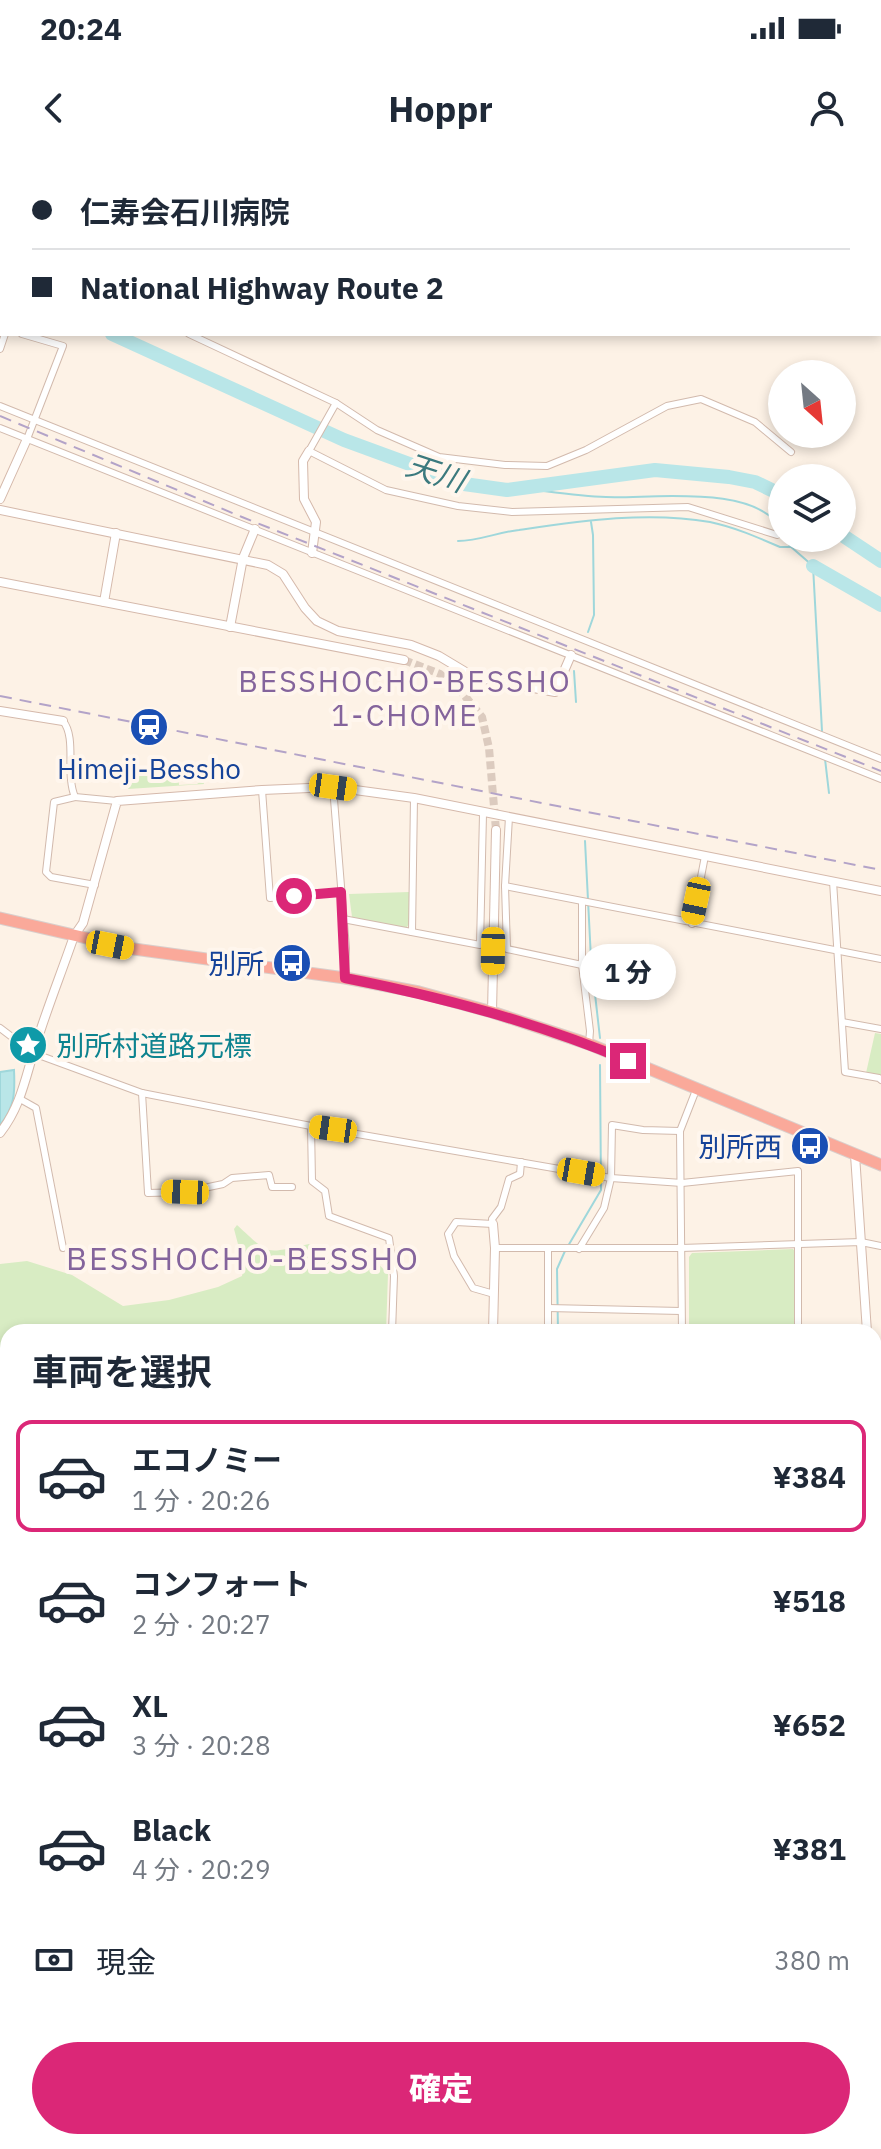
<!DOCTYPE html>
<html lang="ja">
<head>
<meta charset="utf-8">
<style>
	body { margin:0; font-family:"IBM Plex Sans","Noto Sans JP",sans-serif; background:#f6f6f7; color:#1f2937; height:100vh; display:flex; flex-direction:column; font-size:30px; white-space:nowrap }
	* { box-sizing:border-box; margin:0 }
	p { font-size:26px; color:#747a83 }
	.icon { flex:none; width:44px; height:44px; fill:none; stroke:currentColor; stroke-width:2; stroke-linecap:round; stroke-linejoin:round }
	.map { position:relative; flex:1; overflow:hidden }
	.side { position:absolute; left:0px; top:1164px; width:882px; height:826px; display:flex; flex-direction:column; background:#fff; border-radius:24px 24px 0 0; box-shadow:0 4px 12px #0003 }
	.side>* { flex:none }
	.banner { position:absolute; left:0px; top:0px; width:882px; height:176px; box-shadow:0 4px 12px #0003; display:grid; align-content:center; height:176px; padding:0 32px; background:#fff }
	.needle { width:52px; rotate:153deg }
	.buttons { position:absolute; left:768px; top:200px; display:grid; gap:16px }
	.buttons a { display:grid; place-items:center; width:88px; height:88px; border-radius:50%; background:#fff; box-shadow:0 4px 12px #0003; font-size:40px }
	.end { position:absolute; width:36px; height:36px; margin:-18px; border:10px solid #db2777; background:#fff; box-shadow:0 0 0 4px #fff }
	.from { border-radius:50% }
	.bubble { position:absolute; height:56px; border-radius:28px; background:#fff; box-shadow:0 4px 12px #0003; font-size:26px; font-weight:800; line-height:56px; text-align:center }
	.car { position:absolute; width:24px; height:48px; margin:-24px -12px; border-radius:10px; box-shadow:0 0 6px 2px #0007; background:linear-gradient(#f5c518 24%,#345 0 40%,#f5c518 0 76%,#345 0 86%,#f5c518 0) }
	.banner b { display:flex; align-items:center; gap:28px; height:76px; font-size:30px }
	.banner b+b { border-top:2px solid #e0e1e3 }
	.banner i { width:20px; height:20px; background:#1f2937 }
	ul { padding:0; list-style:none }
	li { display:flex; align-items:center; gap:24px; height:112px; margin:0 16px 12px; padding:0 16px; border:4px solid transparent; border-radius:16px }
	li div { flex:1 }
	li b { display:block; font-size:30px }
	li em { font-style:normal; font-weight:800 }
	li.selected { border-color:#db2777 }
	li>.icon { width:72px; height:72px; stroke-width:1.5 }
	h2 { padding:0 32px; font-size:36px; line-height:96px }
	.pay { display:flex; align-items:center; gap:20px; height:88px; padding:0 32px; font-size:30px }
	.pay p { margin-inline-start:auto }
	.button { display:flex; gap:16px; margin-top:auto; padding:16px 32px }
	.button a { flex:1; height:92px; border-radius:48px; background:#db2777; color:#fff; font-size:32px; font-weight:800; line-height:92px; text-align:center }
	.status { display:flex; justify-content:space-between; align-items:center; height:56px; padding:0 40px; background:#fff; direction:ltr }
	.status svg { height:22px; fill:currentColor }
	header { display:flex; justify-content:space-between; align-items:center; height:104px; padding:0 32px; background:#fff; font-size:36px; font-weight:800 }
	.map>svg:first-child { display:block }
</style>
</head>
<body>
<div class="status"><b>20:24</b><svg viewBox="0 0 49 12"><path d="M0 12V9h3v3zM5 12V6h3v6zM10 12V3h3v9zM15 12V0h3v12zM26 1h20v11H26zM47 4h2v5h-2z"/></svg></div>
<header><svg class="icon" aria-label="back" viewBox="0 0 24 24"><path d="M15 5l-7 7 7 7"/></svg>Hoppr<svg class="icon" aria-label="person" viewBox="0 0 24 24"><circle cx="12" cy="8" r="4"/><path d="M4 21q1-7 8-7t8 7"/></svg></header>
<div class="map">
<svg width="881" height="1989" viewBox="0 0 881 1989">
	<rect width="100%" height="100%" fill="#fdf2e6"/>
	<!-- green -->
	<g fill="#d8ecc3">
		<path d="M163,608L178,610L179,625L197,624L203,620L204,624L128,629L129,614L133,611Z"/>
		<path d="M409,732L410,763L406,768L352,757L349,734Z"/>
		<path d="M875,873L881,874V915L866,913Z"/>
		<path d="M237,1065C271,1096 263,1094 309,1084L324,1092L331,1106L354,1104L373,1098L388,1114L386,1172H8V1866L0,1876V1104L27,1101L72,1115L123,1146L169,1140L218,1127L242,1116L244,1107L234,1069Z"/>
		<path d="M793,1089L796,1093L795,1172H689V1097L692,1093Z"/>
		<path d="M205,1982H502L500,1989H197Z"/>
	</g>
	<!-- water -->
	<g fill="#b9e6e8" stroke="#9fd7db" stroke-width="2">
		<path d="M14,910C15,931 15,948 0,965V912Z"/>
		<path d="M554,1982H698L700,1989H552Z"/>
	</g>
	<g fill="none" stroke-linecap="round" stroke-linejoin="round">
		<!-- stream -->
		<g stroke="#9fd7db" stroke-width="2">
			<path d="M519,328C547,331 577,336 606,337C651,339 756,323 782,370"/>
			<path d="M786,378L790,386L813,406L822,571"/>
			<path d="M458,381C479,381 498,372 519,370C581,361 647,351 710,362C734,367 757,377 780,387H791"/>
			<path d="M588,472L594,455L593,375L591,362"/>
			<path d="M574,511L576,542"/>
			<path d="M825,599L829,633"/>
			<path d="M585,681L591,799L600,878"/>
			<path d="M568,1086L601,1030L600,905"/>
			<path d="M558,1172L557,1109L565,1091"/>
			<path d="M46,1989L53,1982"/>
			<path d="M532,1989L531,1985L551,1982"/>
		</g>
		<!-- river -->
		<g stroke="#b9e6e8" stroke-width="14">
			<path d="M0,121L2,122"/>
			<path d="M112,174L344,280L464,324L507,330L655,310L729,317L755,322L782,335"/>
			<path d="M842,375L881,401"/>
			<path d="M813,406L881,445"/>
		</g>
		<!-- street-tunnel -->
		<path stroke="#dccbbf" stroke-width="6" stroke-dasharray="6 3" stroke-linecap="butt" d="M0,166H2"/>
		<!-- secondary-tunnel -->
		<path stroke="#dccbbf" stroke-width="8" stroke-dasharray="8 4" stroke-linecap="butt" d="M404,500L440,514L464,535L482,557L489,588L496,670"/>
		<defs>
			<g id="street">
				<path d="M111,2L116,0"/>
				<path d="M0,74H2"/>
				<path d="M0,153L2,148"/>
				<path d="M22,174L63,186L27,279"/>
				<path d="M189,174L336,243L377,270L439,297L505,305L547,306L586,290L667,246L701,239L755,262L791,292"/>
				<path d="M0,189L5,174"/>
				<path d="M336,243L309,291L386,330L458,346L512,352L688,347L777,375"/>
				<path d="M0,246L881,599"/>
				<path d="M0,268L881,619"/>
				<path d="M63,561C77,578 65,614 75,637L117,641"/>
				<path d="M333,627L346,788L345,818"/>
				<path d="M262,630L270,738L341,732"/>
				<path d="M75,637L54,642L46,712L51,717L95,725"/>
				<path d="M509,657L505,726L507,789L582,805"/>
				<path d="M833,721L845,912L879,918L881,920"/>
				<path d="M505,726L881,799"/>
				<path d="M582,743V805L590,871L589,884"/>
				<path d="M343,759L480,785L483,654"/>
				<path d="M692,764L705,696"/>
				<path d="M412,772L414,638"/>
				<path d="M842,862L881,869"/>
				<path d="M0,868L33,893L142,933L311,966L611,1018L682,1023L798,1011V1172"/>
				<path d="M142,933L148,1033L185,1032L223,1024L232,1018L269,1015L272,1027H292"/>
				<path d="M20,939L36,948L63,1088"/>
				<path d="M311,966L312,1021L325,1031L329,1056L389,1078L394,1116L392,1172"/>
				<path d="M495,1088H681L861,1082L881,1086"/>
				<path d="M548,1089V1172"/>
				<path d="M579,1089L604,1048L611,1018L612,965L643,970L680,971"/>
				<path d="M494,1134L473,1128L454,1096L448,1074L456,1062L493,1064L492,1059L501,1047L509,1019L520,1014L521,1002"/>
				<path d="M548,1148L681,1151"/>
				<path d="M682,1172L680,971L696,930"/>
				<path d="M874,1260H881"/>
				<path d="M0,1889L8,1881"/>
				<path d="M54,1989L61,1982"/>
				<path d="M765,1989L768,1982"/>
				<path d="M826,1989L829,1982"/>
			</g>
			<g id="secondary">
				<path d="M40,0V2"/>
				<path d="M50,0L51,2"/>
				<path d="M309,291L303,301L304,339L316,362L312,393"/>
				<path d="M0,339L27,279"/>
				<path d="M0,350L268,405L283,414L305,448L317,461L338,471L411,485L439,496L474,517L555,532L571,495"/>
				<path d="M0,422L404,500"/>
				<path d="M104,442L116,373"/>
				<path d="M230,467L243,398L255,369"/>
				<path d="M0,551L63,561"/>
				<path d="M492,852L496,670"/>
				<path d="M0,973C22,945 26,914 37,881C48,846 62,811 74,776L83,763L117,641L262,630L333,627L414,638L881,731"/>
				<path d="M855,995L867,1172"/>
				<path d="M493,1064L495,1088L493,1172"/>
				<path d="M874,1282L881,1450"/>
				<path d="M881,1473L876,1528L881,1559"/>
				<path d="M874,1725L881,1713"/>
				<path d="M874,1899L881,1942"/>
				<path d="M880,1989L881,1972"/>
			</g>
			<path id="highway" d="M0,758L134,789L345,818L419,832L492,852L589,884L881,1005"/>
		</defs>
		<!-- street casing -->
		<use href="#street" stroke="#d2baad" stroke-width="8"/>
		<!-- secondary casing -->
		<use href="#secondary" stroke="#d5b9ab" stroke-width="10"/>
		<!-- highway casing -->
		<use href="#highway" stroke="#d9cfcc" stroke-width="13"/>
		<!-- street -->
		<use href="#street" stroke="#fff" stroke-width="6"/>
		<!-- secondary -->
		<use href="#secondary" stroke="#fff" stroke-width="8"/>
		<!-- highway -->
		<use href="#highway" stroke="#faa99a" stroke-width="11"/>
		<!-- rail -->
		<g stroke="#b3a3c8" stroke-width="2" stroke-dasharray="12 8" stroke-linecap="butt">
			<path d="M0,256L242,357L881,611"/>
			<path d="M0,536L881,710"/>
		</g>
	</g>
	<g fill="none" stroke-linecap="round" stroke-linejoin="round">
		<!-- route -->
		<path stroke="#db2777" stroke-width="10" d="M294,736L341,732L345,818C442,837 537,862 628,901"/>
	</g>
	<!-- icons -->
	<defs>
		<symbol id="station-disc" viewBox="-11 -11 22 22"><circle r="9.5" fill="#1a4fb4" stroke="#fff6ed"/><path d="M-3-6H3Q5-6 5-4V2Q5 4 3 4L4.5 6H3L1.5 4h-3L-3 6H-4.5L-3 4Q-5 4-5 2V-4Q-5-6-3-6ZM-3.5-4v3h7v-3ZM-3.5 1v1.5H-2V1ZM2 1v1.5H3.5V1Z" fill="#fff"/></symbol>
		<symbol id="bus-disc" viewBox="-11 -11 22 22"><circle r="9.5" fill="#1a4fb4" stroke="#fff6ed"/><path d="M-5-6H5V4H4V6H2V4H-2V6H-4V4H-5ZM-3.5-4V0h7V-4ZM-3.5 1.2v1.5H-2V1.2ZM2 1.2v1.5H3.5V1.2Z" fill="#fff"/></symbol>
		<symbol id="sight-disc" viewBox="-11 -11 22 22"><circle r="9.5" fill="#0f9aa8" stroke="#fff6ed"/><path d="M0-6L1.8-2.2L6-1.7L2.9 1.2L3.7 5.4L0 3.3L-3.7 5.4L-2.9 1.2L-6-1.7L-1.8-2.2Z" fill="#fff"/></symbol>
	</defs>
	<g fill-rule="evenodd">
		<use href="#station-disc" x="127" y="545" width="44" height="44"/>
		<use href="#bus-disc" x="270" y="781" width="44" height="44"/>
		<use href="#sight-disc" x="6" y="863" width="44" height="44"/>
		<use href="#bus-disc" x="788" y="964" width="44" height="44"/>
	</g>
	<g text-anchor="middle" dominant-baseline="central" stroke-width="8" stroke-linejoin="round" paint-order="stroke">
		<!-- transit labels -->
		<g font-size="28" fill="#164399" stroke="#fff6ed" text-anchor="end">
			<text x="149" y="608" text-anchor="middle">Himeji-Bessho</text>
			<text x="264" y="803">別所</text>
			<text x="782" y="986">別所西</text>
		</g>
		<!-- culture labels -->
		<g font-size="28" fill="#0d838f" stroke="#fff6ed" text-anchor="start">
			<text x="56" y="885">別所村道路元標</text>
		</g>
		<!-- water labels -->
		<g font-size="30" font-style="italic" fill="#3c7a7e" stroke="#fff6ed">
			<text transform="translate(436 312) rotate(18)">天川</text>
		</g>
		<!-- neighbourhood labels -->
		<g font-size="30" letter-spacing="2" fill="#84649c" stroke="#fff6ed">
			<text x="405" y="520">BESSHOCHO-BESSHO<tspan x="405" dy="34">1-CHOME</tspan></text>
		</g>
		<!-- quarter labels -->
		<g font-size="32" letter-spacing="2" fill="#84649c" stroke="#fff6ed">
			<text x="243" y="1098">BESSHOCHO-BESSHO</text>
		</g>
	</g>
</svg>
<div class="buttons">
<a><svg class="needle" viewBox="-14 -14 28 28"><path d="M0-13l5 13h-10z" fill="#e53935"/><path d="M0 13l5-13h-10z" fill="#747a83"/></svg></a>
<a><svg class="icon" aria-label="layers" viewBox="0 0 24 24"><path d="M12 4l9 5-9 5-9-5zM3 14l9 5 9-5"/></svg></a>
</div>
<i class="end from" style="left:294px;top:736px"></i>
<i class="end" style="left:628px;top:901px"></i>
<div class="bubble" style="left:580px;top:784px;width:96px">1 分</div>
<i class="car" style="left:333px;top:627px;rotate:98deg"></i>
<i class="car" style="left:696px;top:741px;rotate:192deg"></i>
<i class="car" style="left:110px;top:785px;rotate:101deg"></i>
<i class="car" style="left:493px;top:791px;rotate:181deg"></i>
<i class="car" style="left:333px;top:969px;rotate:278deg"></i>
<i class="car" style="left:581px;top:1012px;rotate:100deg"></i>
<i class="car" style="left:185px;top:1032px;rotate:272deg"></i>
<div class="banner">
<b><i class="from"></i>仁寿会石川病院</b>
<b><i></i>National Highway Route 2</b>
</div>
<section class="side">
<h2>車両を選択</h2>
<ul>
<li class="selected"><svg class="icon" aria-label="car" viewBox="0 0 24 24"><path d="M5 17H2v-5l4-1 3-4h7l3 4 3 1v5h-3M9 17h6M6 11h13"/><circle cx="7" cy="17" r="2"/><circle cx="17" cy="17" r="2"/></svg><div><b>エコノミー</b><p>1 分 · 20:26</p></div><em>¥384</em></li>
<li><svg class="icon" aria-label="car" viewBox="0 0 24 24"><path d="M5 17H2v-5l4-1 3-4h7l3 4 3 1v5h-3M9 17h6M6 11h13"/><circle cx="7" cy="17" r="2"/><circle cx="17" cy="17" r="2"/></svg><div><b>コンフォート</b><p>2 分 · 20:27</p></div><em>¥518</em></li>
<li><svg class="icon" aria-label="car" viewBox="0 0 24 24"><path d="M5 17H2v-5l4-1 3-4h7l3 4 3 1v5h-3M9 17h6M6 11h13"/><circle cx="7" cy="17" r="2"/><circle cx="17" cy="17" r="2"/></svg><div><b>XL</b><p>3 分 · 20:28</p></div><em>¥652</em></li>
<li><svg class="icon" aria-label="car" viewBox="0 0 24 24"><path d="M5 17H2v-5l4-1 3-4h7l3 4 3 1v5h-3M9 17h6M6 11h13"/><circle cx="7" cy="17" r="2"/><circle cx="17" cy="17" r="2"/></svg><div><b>Black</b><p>4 分 · 20:29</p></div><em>¥381</em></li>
</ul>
<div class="pay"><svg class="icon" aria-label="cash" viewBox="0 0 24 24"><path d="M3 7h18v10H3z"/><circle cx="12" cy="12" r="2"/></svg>現金<p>380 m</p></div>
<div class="button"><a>確定</a></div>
</section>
</div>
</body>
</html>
